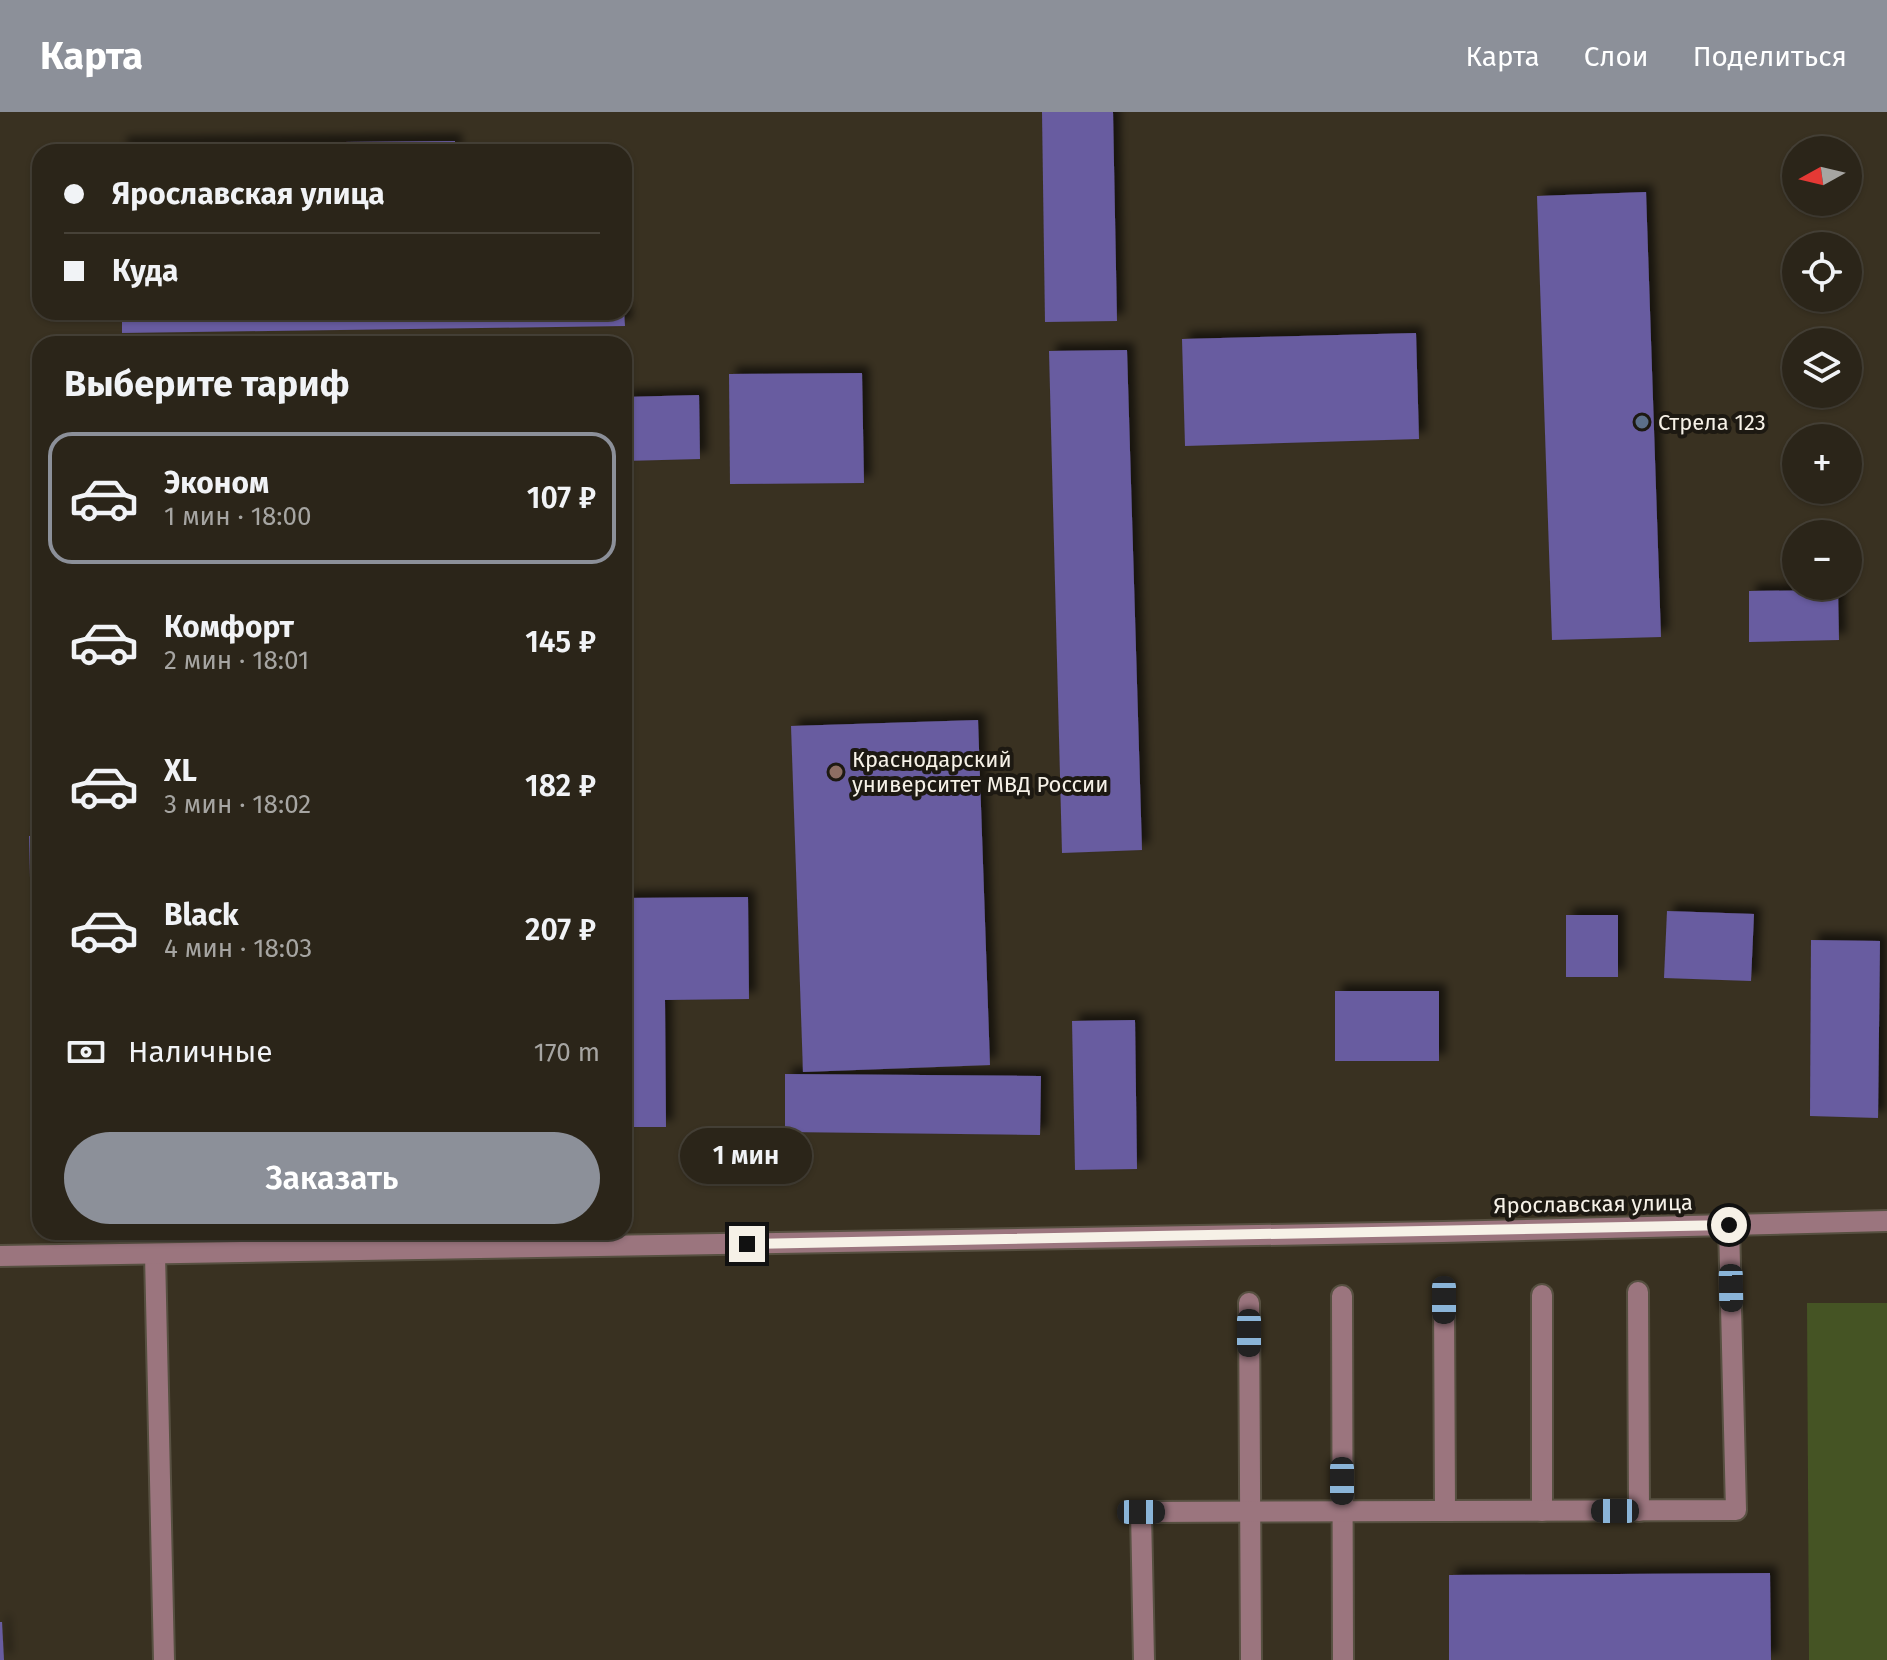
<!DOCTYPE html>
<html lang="ru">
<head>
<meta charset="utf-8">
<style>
	body { margin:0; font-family:"Fira Sans",sans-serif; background:#332d22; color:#f1f3f6; height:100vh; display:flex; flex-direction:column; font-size:30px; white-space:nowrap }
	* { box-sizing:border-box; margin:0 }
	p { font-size:26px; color:#a6a5a2 }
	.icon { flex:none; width:44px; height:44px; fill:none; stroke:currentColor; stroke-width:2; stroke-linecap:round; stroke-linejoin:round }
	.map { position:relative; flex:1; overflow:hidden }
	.panel { position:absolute; left:32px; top:224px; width:600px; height:904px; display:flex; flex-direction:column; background:#2b2519; border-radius:24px; box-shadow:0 2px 6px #0004,0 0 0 2px #474238 }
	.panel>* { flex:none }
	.hud { position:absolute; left:32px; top:32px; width:600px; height:176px; border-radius:24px; box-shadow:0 2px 6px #0004,0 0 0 2px #474238; display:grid; align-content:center; height:176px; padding:0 32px; background:#2b2519 }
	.needle { width:52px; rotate:262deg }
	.fabs { position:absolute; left:1782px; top:24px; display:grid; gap:16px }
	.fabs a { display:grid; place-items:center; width:80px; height:80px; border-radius:50%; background:#2b2519; box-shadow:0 2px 6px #0004,0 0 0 2px #474238; font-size:40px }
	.end { position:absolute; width:36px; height:36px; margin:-18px; border:10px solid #f6f1e7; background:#111; box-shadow:0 0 0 4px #111 }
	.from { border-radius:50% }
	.bubble { position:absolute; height:56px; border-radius:28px; background:#2b2519; box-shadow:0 2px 6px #0004,0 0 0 2px #474238; font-size:26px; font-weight:600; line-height:56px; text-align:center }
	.car { position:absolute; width:24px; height:48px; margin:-24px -12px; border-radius:10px; box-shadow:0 0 6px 2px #0007; background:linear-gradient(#222 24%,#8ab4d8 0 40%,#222 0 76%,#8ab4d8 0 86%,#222 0) }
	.hud b { display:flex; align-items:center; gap:28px; height:76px; font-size:30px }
	.hud b+b { border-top:2px solid #474238 }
	.hud i { width:20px; height:20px; background:#f1f3f6 }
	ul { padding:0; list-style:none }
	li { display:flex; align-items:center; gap:24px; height:132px; margin:0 16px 12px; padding:0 16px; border:4px solid transparent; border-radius:24px }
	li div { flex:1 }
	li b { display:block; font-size:30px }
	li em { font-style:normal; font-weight:600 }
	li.selected { border-color:#8c9099 }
	li>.icon { width:72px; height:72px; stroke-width:1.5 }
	h2 { padding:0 32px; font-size:36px; line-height:96px }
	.pay { display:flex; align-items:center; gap:20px; height:88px; padding:0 32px; font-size:30px }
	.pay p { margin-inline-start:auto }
	.button { display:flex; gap:16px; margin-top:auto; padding:16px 32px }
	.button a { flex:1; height:92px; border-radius:48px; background:#8c9099; color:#fff; font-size:32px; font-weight:600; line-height:92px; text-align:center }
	header { display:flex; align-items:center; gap:48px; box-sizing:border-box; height:112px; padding:0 40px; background:#8c9099; color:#fff }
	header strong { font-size:38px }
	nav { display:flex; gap:44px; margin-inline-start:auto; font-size:28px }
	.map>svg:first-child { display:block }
</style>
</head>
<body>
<header>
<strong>Карта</strong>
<nav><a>Карта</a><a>Слои</a><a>Поделиться</a></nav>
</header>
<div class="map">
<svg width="1887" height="1548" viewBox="0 0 1887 1548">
	<defs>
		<filter id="shadow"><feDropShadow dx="7" dy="-7" stdDeviation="4" flood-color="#0009"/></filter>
	</defs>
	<rect width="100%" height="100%" fill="#393121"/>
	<!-- park -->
	<path fill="#455424" d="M1807,1191H1887V1548H1809Z"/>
	<!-- building -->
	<g fill="#675ba0" filter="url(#shadow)">
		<path d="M1042,0H1113L1117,209L1045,210Z"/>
		<path d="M455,29V40H120V32Z"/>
		<path d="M1646,80L1661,525L1552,528L1537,84Z"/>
		<path d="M122,200H624L625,214L122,221Z"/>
		<path d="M1416,221L1419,327L1185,334L1182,227Z"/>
		<path d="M1127,238L1142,738L1062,741L1049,239Z"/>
		<path d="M862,261L864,371L730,372L729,262Z"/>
		<path d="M699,283L700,347L624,349V285Z"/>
		<path d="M1838,478L1839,528L1749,530V479Z"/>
		<path d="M978,608L990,953L803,960L791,614Z"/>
		<path d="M29,724H40V972H35Z"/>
		<path d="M748,785L749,887L665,888L666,1015H624V786Z"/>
		<path d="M1667,799L1754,802L1751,869L1664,866Z"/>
		<rect x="1566" y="803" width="52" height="62"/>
		<path d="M1811,828L1880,829L1878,1006L1810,1004Z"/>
		<rect x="1335" y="879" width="104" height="70"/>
		<path d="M1135,908L1137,1057L1075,1058L1072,909Z"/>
		<path d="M785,962L1041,964L1040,1023L785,1020Z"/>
		<path d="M1770,1461L1771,1548H1449V1463Z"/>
		<path d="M0,1510H2L4,1548H0Z"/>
	</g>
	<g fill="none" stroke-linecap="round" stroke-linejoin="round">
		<defs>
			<g id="minor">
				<path d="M155,1142L164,1548"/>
				<path d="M0,1144L1443,1120L1887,1109"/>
				<path d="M1638,1180L1639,1399"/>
				<path d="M1542,1183V1399"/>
				<path d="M1342,1184L1343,1548"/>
				<path d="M1444,1188L1445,1399"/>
				<path d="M1249,1191L1251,1548"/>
				<path d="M1144,1548L1141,1400L1736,1398L1729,1113"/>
			</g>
		</defs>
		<!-- minor casing -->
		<use href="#minor" stroke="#575041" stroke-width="24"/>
		<!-- minor -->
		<use href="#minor" stroke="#9b757e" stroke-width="20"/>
	</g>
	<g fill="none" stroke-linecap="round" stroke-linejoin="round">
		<!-- route -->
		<path stroke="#f6f1e7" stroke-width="10" d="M747,1132L1729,1113"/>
	</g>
	<!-- markers -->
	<circle fill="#5c6f8a" stroke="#1d1912" stroke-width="3" cx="1642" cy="310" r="8"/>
	<circle fill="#8d6e63" stroke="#1d1912" stroke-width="3" cx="836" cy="660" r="8"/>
	<g text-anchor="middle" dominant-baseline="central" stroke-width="8" stroke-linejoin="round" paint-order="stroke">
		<!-- poi labels -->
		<g font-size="22" fill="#f6f1e7" stroke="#1d1912" text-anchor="start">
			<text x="1658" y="310">Стрела 123</text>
			<text x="852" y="647">Краснодарский<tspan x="852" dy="25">университет МВД России</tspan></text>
		</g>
		<!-- street labels -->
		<g font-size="22" fill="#f6f1e7" stroke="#1d1912">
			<text transform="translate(1593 1092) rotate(-1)">Ярославская улица</text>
		</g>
	</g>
</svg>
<div class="fabs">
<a><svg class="needle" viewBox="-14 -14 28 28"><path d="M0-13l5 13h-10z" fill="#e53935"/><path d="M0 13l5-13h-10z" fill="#a6a5a2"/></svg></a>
<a><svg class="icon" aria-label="locate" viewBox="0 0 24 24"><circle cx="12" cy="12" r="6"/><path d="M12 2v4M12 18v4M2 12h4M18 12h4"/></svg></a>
<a><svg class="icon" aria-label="layers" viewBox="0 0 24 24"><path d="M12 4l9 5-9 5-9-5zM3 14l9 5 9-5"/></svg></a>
<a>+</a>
<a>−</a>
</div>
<i class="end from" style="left:1729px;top:1113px"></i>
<i class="end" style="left:747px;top:1132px"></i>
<div class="bubble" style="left:680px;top:1016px;width:132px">1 мин</div>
<i class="car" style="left:1731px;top:1176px;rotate:179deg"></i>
<i class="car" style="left:1444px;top:1188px;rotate:180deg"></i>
<i class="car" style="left:1249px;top:1221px;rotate:180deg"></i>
<i class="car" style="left:1342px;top:1369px;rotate:180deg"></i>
<i class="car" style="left:1615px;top:1399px;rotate:270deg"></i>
<i class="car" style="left:1141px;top:1400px;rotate:90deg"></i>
<div class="hud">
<b><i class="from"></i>Ярославская улица</b>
<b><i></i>Куда</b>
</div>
<section class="panel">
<h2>Выберите тариф</h2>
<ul>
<li class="selected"><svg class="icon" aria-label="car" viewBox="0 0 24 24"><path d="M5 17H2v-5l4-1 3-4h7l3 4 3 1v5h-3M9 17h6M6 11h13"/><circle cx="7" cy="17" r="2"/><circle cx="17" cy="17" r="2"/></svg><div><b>Эконом</b><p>1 мин · 18:00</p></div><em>107 ₽</em></li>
<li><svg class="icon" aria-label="car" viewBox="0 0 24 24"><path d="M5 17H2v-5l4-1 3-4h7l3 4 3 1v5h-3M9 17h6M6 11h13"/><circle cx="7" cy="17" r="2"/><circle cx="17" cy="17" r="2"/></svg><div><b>Комфорт</b><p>2 мин · 18:01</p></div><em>145 ₽</em></li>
<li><svg class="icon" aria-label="car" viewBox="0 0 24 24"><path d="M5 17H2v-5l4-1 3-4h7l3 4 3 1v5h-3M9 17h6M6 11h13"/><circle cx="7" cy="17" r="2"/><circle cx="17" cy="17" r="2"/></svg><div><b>XL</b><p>3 мин · 18:02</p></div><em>182 ₽</em></li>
<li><svg class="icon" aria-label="car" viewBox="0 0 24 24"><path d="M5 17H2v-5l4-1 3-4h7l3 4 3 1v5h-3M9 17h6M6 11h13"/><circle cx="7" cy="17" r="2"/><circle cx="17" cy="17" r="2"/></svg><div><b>Black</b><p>4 мин · 18:03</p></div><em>207 ₽</em></li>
</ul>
<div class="pay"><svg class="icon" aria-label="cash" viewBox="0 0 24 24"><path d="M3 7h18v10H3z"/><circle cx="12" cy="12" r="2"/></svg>Наличные<p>170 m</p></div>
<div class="button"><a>Заказать</a></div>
</section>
</div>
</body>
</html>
